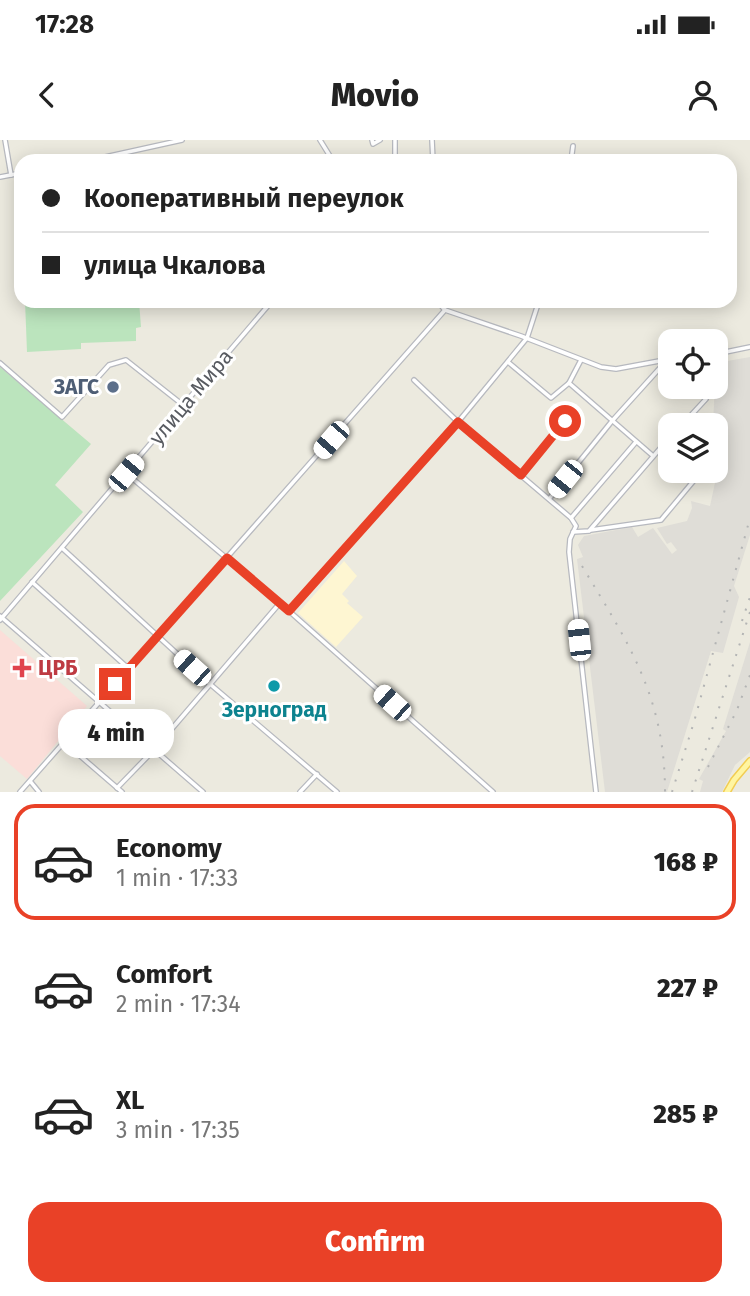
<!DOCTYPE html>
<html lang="en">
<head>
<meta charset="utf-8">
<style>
	body { margin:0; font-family:"Fira Sans",sans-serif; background:#f6f6f6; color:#222; height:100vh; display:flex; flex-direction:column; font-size:26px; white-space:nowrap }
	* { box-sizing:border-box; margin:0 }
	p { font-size:23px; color:#767676 }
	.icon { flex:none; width:38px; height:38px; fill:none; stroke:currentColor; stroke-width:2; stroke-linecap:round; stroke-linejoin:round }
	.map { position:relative; height:652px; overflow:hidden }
	.sheet { display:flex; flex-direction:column; background:#fff; flex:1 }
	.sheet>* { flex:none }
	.guide { position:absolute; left:14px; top:14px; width:723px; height:154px; border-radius:21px; box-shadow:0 4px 18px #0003; display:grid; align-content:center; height:154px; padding:0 28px; background:#fff }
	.controls { position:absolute; left:658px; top:189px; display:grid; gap:14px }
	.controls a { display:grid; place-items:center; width:70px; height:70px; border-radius:14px; background:#fff; box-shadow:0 4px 18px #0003; font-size:35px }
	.end { position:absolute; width:32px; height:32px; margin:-16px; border:9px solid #e94127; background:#fff; box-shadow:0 0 0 4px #fff }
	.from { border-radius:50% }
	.bubble { position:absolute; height:49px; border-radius:21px; background:#fff; box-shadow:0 4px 18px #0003; font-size:23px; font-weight:800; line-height:49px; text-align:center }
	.car { position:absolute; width:21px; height:42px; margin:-21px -10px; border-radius:9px; box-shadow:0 0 5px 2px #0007; background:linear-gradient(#fff 24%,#345 0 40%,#fff 0 76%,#345 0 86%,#fff 0) }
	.guide b { display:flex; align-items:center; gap:24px; height:66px; font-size:26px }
	.guide b+b { border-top:2px solid #e0e0e0 }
	.guide i { width:18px; height:18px; background:#222 }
	ul { padding:12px 0 0; list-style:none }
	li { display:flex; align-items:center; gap:21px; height:116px; margin:0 14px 10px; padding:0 14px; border:4px solid transparent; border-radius:21px }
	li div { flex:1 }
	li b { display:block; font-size:26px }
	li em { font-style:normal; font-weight:800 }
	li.current { border-color:#e94127 }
	li>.icon { width:63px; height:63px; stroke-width:1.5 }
	.button { display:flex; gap:14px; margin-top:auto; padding:14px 28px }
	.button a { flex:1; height:80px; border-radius:21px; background:#e94127; color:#fff; font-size:28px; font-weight:800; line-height:80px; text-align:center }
	.status { display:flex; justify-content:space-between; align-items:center; height:49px; padding:0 35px; background:#fff; direction:ltr }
	.status svg { height:19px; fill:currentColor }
	header { display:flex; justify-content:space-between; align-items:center; height:91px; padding:0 28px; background:#fff; font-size:32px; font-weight:800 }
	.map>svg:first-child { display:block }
</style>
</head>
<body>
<div class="status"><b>17:28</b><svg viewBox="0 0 49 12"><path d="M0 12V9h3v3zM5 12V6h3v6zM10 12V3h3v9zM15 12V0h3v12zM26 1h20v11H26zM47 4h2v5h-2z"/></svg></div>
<header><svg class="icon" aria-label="back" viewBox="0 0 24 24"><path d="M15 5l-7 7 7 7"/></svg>Movio<svg class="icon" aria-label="person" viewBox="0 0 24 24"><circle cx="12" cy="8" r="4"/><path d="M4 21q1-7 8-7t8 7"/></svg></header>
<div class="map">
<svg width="750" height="652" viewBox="0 0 750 652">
	<rect width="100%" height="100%" fill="#eceadf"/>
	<!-- commercial -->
	<path fill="#fef6d2" d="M344,421L357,436L342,454L349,461L347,463L363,477L336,507L298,473Z"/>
	<!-- industrial -->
	<g fill="#dfddd7">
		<path d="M750,217V395L734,446L739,457L723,513L711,511L667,652H605L577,419L583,417L578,405L584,396L632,387L638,397L653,388L672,414L677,410L671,402L667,404L657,388L687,381L692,368L691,361L710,366L715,343L705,340L708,334L716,331V285H713L716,223Z"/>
		<path d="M750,502V612L735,625L722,652H700L703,641L699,639L726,591L723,589Z"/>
	</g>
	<!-- medical -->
	<path fill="#fbded9" d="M0,490L87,566L27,639L0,616Z"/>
	<!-- green -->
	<g fill="#bbe4bd">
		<path d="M25,161H139L141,187L136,188V201L81,203V209L27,212Z"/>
		<path d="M0,227L91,304L55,345L83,372L0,461Z"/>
	</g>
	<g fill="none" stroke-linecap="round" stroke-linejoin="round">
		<defs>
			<g id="minor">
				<path d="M5,0L11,35"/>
				<path d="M320,0L333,21"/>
				<path d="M372,0L373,4L380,0"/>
				<path d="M395,0V21"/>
				<path d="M432,0L433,21"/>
				<path d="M87,21L182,0"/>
				<path d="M571,21L573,6"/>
				<path d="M0,37L21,33"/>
				<path d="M437,161L445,170L521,196L601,227L616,229L670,219"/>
				<path d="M716,214L750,207"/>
				<path d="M508,222L551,258L569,243L581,220"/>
				<path d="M0,223L62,277L109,225L126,220L183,265"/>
				<path d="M414,240L458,282L571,378L576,386L570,399L569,412L596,652"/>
				<path d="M569,243L652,315"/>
				<path d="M682,285L706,259"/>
				<path d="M714,285L715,276"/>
				<path d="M126,333L289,471L493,652"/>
				<path d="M521,335L565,281"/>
				<path d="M549,359L612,281L668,219"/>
				<path d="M571,378L636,302"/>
				<path d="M591,390L661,380L696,338"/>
				<path d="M573,392L589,391L670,297"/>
				<path d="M62,408L210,544L337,652"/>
				<path d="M32,442L128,528"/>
				<path d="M289,471L458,282L527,198L539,161"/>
				<path d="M0,476L203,652"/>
				<path d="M0,480L272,161"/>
				<path d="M64,602L122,652"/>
				<path d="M30,641L39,652"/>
				<path d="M117,648L151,613L279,464"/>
				<path d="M20,652L445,170"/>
				<path d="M300,652L317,634"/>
			</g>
			<path id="major" d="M727,652L734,640L750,621"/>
		</defs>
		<!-- minor casing -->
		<use href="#minor" stroke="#b7b9bf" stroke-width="6"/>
		<!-- major casing -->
		<use href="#major" stroke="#f2cd52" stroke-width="8"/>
		<!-- minor -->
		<use href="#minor" stroke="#fff" stroke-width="3.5"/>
		<!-- major -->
		<use href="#major" stroke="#fff5a1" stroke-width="5"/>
		<!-- rail -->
		<g stroke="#b3b4b4" stroke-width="2" stroke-dasharray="2 9" stroke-linecap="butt">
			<path d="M582,426C629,504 665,557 665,652"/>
			<path d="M742,481L750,457"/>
			<path d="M708,627L737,570L750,535"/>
			<path d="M672,652L694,582L750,378"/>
			<path d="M692,652L750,472"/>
		</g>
	</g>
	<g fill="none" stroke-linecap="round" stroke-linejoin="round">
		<!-- route -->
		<path stroke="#e94127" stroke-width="9" d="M115,544L227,418L289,471L458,282L521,335L565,281"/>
	</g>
	<!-- markers -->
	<circle fill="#5c6f8a" stroke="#fff" stroke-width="2.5" cx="113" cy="247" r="7"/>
	<path fill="#e0444e" stroke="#fff" stroke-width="2.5" d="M18.5 517.5h7v7h7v7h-7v7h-7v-7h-7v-7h7z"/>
	<circle fill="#0f9aa8" stroke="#fff" stroke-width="2.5" cx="274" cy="546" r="7"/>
	<g text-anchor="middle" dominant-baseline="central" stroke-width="6" stroke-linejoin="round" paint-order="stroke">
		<!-- service labels -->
		<g font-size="21" font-weight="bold" fill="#4e5e75" stroke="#fff" text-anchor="end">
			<text x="99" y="247">ЗАГС</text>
		</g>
		<!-- street labels -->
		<g font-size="21" fill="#585b61" stroke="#fff">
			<text transform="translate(191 257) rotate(-50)">улица Мира</text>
		</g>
		<!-- health labels -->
		<g font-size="21" font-weight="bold" fill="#be3a42" stroke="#fff" text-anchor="start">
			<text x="38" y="528">ЦРБ</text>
		</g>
		<!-- culture labels -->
		<g font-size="21" font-weight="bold" fill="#0d838f" stroke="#fff">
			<text x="274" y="570">Зерноград</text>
		</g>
	</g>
</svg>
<div class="controls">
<a><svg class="icon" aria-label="locate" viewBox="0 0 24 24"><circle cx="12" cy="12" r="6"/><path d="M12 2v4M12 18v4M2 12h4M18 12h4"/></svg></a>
<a><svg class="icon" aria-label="layers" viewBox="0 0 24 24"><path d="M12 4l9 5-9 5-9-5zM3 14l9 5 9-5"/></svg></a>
</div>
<i class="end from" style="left:565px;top:281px"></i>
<i class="end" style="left:115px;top:544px"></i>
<div class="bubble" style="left:58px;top:569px;width:116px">4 min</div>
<i class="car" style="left:331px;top:300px;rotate:221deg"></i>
<i class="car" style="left:126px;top:333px;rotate:40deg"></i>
<i class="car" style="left:565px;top:339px;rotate:219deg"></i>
<i class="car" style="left:579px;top:500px;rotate:354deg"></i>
<i class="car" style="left:192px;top:528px;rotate:312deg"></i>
<i class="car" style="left:392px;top:563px;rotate:312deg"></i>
<div class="guide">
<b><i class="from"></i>Кооперативный переулок</b>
<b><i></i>улица Чкалова</b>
</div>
</div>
<section class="sheet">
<ul>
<li class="current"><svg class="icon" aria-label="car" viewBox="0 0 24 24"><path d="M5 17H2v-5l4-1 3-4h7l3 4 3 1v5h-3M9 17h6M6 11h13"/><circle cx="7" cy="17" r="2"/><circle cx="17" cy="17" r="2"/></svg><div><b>Economy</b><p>1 min · 17:33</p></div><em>168 ₽</em></li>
<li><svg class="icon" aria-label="car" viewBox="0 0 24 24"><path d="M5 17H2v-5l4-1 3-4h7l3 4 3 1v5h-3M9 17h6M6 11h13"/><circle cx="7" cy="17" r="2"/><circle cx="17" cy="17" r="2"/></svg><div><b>Comfort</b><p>2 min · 17:34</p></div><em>227 ₽</em></li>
<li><svg class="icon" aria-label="car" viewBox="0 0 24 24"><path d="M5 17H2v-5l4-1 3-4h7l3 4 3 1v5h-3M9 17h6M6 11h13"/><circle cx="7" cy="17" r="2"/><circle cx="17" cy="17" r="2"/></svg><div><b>XL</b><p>3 min · 17:35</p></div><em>285 ₽</em></li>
</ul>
<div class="button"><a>Confirm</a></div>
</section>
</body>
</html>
